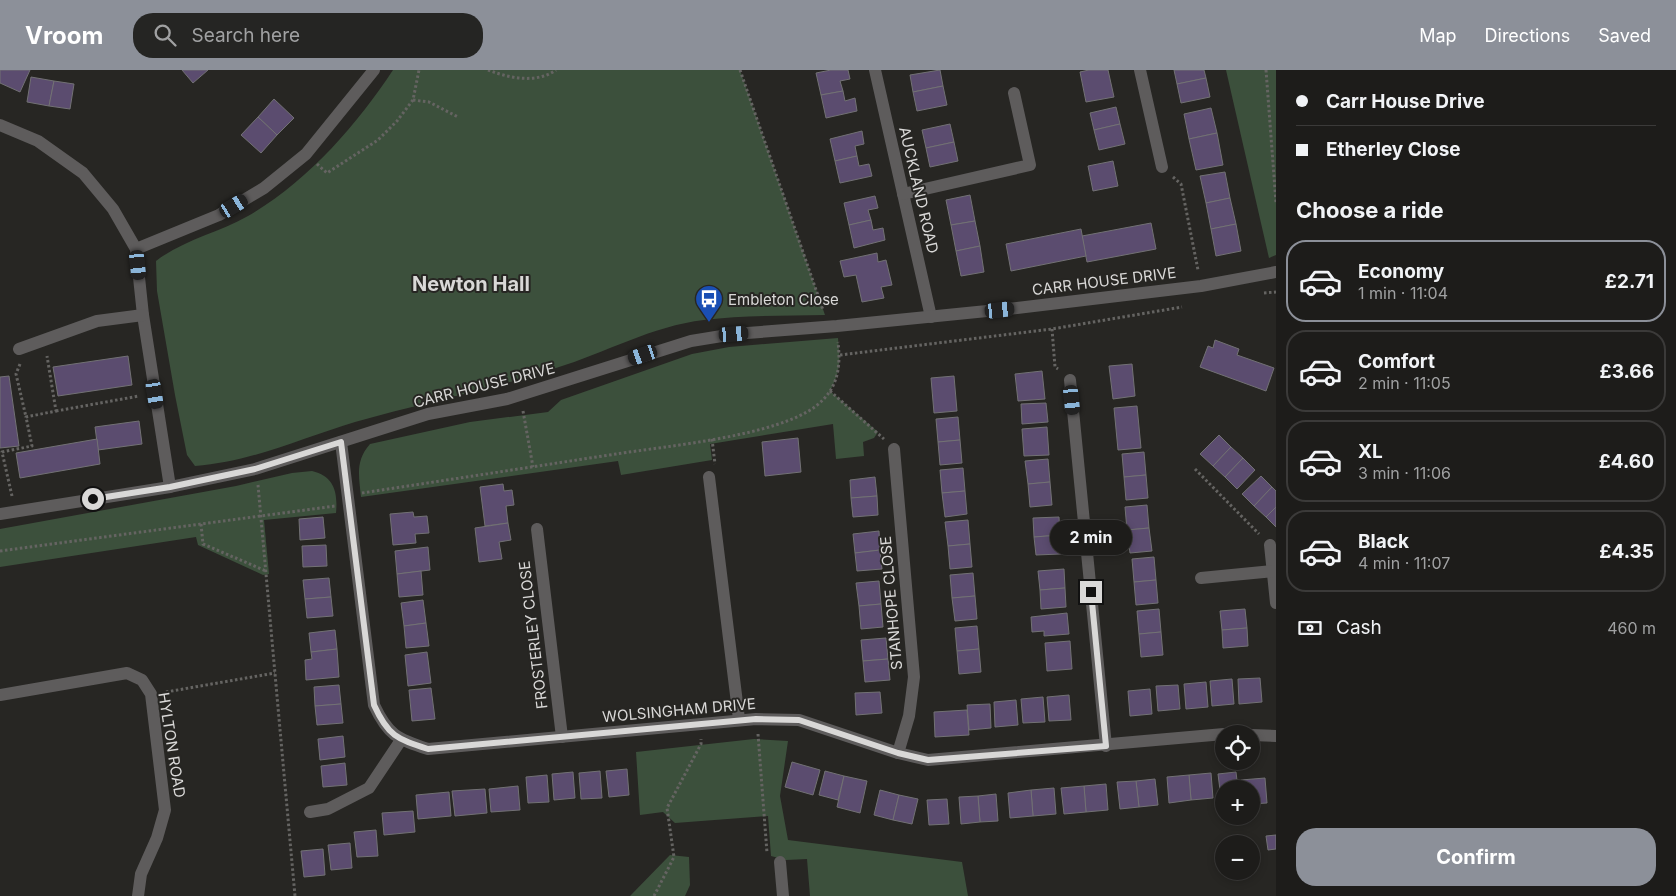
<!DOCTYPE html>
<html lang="en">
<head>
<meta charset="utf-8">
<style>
	body { margin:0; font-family:Inter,sans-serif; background:#252523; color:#f1f3f6; height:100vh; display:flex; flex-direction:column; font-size:19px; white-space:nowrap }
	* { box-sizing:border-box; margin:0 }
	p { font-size:16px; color:#a0a1a2 }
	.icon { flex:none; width:28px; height:28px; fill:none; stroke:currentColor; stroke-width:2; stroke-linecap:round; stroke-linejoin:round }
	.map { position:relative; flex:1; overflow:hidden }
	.sheet { display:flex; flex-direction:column; background:#1d1c1a; width:400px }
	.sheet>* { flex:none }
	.top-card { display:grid; align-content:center; height:110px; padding:0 20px; background:#1d1c1a }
	.tools { position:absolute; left:1215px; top:655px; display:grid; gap:10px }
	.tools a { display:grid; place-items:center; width:45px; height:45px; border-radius:50%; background:#1d1c1a; box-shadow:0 2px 8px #0003,0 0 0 1px #3b3a39; font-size:25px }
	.end { position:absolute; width:22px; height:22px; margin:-11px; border:6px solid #d9d8d7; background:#111; box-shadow:0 0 0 2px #111 }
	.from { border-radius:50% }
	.bubble { position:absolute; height:35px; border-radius:18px; background:#1d1c1a; box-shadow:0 2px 8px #0003,0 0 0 1px #3b3a39; font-size:16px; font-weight:700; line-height:35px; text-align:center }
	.car { position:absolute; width:15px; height:30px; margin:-15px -8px; border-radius:6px; box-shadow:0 0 4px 1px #0007; background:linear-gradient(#222 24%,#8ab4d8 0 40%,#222 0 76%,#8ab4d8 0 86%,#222 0) }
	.top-card b { display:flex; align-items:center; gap:18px; height:48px; font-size:19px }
	.top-card b+b { border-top:1px solid #3b3a39 }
	.top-card i { width:12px; height:12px; background:#f1f3f6 }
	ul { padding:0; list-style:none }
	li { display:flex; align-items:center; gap:15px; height:82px; margin:0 10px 8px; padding:0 10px; border:2px solid #3b3a39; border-radius:20px }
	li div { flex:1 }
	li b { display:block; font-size:19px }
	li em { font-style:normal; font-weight:700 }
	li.active { border-color:#8c9099 }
	li>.icon { width:45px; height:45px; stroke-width:1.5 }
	h2 { padding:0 20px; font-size:22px; line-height:60px }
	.pay { display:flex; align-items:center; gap:12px; height:55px; padding:0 20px; font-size:19px }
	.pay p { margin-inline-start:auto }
	.primary-button { display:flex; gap:10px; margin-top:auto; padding:10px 20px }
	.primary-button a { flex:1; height:58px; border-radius:20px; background:#8c9099; color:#fff; font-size:20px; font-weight:700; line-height:58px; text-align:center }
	header { display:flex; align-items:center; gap:30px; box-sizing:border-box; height:70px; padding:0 25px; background:#8c9099; color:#fff }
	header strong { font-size:24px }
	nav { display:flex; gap:28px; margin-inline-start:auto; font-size:18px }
	.search { width:350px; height:45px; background:#252523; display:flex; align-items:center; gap:12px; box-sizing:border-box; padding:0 18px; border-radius:20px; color:#a0a1a2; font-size:19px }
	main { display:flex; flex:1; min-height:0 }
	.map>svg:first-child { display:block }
</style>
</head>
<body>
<header>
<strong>Vroom</strong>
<div class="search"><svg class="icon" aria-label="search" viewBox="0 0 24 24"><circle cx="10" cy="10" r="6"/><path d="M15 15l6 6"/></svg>Search here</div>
<nav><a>Map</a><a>Directions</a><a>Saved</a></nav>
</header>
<main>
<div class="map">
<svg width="1276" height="826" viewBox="0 0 1276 826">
	<rect width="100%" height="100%" fill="#272623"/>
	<!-- green -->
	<g fill="#3c503c">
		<path d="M393,0H740L825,245C785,246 743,245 704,250C652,256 605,283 556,298C490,320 422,333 355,352C302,368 251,392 195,396L187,385L175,325L157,221L156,191C183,170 218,163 248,146C307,112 356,56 393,0Z"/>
		<path d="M1226,0H1276V185L1269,188Z"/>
		<path d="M838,268C840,291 841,301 830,321L878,362L874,368L863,372L864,386L836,389L833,354L710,374L712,390L621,405L618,391L361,427C359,406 355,391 370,374L470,352L548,342L561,330L692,284L729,277Z"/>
		<path d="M312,401C334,406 338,422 336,443L264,450L269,504L263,505L198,475L196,467L0,497V459L236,416L292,403Z"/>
		<path d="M754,669L788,671L780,726L788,770L962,792L968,826H810L807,789L786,790L771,786L768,746L675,753L663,742L640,745L636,682Z"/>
		<path d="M670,785L689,787L690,815L685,826H630Z"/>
	</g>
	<!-- building -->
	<g fill="#5b4c6f" stroke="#727174">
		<path d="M0,0H30L20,22L0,13Z"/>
		<path d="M182,0H208L193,13Z"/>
		<path d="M831,0H848L850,9L840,11L843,21L821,25L816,3Z"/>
		<path d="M940,0L943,16L913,22L910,5Z"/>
		<path d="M1089,0H1108L1114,27L1086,32L1080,2Z"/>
		<path d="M1174,0H1204L1206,8L1177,14Z"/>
		<path d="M31,7L54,11L49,36L27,32Z"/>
		<path d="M1206,8L1210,27L1181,33L1177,14Z"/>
		<path d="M54,11L74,14L70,39L49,36Z"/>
		<path d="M943,16L947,35L917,41L913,22Z"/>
		<path d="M843,21L845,31L855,28L857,41L826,48L821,25Z"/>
		<path d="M274,29L294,48L277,65L258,47Z"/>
		<path d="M1116,37L1120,54L1094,60L1090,43Z"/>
		<path d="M1211,38L1217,63L1189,69L1184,44Z"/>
		<path d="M258,47L277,65L261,83L241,65Z"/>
		<path d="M950,54L954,72L926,78L922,60Z"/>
		<path d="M1120,54L1125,74L1099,80L1094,60Z"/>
		<path d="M862,61L864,74L855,76L857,86L835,91L830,69Z"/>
		<path d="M1217,63L1223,95L1196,100L1189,69Z"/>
		<path d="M954,72L958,91L930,97L926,78Z"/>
		<path d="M857,86L859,96L869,94L872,106L840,113L835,91Z"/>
		<path d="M1113,91L1118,116L1093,121L1088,96Z"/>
		<path d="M1225,102L1230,128L1206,133L1200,106Z"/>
		<path d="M970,125L975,151L951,155L946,130Z"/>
		<path d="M875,126L878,138L868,140L871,150L849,155L844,133Z"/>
		<path d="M1230,128L1236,154L1211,159L1206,133Z"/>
		<path d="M871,150L873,160L883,158L885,170L854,178L849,155Z"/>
		<path d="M975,151L980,176L956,181L951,155Z"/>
		<path d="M1151,153L1156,179L1087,192L1082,166Z"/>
		<path d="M1236,154L1241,181L1216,186L1211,159Z"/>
		<path d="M1081,159L1086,186L1011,201L1006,174Z"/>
		<path d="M980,176L984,202L961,206L956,181Z"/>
		<path d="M877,183L878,192L886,190L892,215L881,217L884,228L862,232L856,205L844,207L840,191Z"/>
		<path d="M1215,270L1239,279L1237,285L1274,298L1266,321L1200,297L1208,276L1213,278Z"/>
		<path d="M128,286L132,315L58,326L53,297Z"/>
		<path d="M1132,294L1135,326L1113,329L1109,296Z"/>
		<path d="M1042,301L1045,329L1018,331L1015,304Z"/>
		<path d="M9,306L19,376L0,378V307Z"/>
		<path d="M954,306L957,341L934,343L931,308Z"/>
		<path d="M1046,333L1048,352L1022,354L1021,334Z"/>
		<path d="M1137,336L1141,378L1118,380L1114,338Z"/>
		<path d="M958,347L960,370L938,372L936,349Z"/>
		<path d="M139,351L142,374L98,380L95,357Z"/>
		<path d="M1047,357L1049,385L1024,386L1022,359Z"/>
		<path d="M1219,365L1231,377L1213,396L1200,384Z"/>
		<path d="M798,368L801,402L765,406L762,372Z"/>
		<path d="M97,369L100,394L20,408L16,383Z"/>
		<path d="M960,370L962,393L940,395L938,372Z"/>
		<path d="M1231,377L1243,388L1225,407L1213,396Z"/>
		<path d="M1144,382L1146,405L1124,407L1122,384Z"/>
		<path d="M1243,388L1255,400L1237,419L1225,407Z"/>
		<path d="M1048,389L1050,412L1028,414L1025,391Z"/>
		<path d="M963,398L965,421L942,423L940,400Z"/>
		<path d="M1146,405L1148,428L1126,430L1124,407Z"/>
		<path d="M1261,406L1272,417L1254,436L1242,424Z"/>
		<path d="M875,407L877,426L851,428L850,410Z"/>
		<path d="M1050,412L1052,435L1030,437L1028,414Z"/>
		<path d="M503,414L504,421L512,420L514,435L506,436L508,453L485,456L480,417Z"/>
		<path d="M1272,417L1276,421V437L1266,447L1254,436Z"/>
		<path d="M965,421L967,444L945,447L942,423Z"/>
		<path d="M877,426L878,445L853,447L851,428Z"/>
		<path d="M1147,435L1149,458L1127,460L1125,437Z"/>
		<path d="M1276,437V457L1266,447Z"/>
		<path d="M413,442L414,447L427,446L429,463L415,464L416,473L393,475L390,444Z"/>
		<path d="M323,447L325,468L300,470L299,449Z"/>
		<path d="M1059,447L1060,465L1034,467L1033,448Z"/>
		<path d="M968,450L970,474L948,476L945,452Z"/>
		<path d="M508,453L511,470L499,472L502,489L479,492L475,458Z"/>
		<path d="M1149,458L1152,481L1130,483L1127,460Z"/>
		<path d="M879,461L880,480L855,483L853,464Z"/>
		<path d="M1060,465L1061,484L1036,485L1034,467Z"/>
		<path d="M970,474L972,497L950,499L948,476Z"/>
		<path d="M326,475L327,496L303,497L302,476Z"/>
		<path d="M428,477L430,500L397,504L395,481Z"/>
		<path d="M880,480L882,499L857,501L855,483Z"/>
		<path d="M1154,487L1156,510L1134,512L1132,489Z"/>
		<path d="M1064,499L1065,518L1040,520L1038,501Z"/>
		<path d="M421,501L423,525L399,527L397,504Z"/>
		<path d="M973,503L975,526L952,528L950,505Z"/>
		<path d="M329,508L331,527L305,529L303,510Z"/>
		<path d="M1156,510L1158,533L1136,535L1134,512Z"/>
		<path d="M879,511L881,534L859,536L856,513Z"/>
		<path d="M1065,518L1066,537L1041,539L1040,520Z"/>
		<path d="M975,526L977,549L955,551L952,528Z"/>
		<path d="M331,527L333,546L307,548L305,529Z"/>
		<path d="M423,530L426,553L404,556L401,533Z"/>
		<path d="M881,534L883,557L861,559L859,536Z"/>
		<path d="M1159,539L1161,562L1139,564L1137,541Z"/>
		<path d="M1245,539L1247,558L1222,560L1220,541Z"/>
		<path d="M1067,543L1069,564L1044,566V561L1032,562L1031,547Z"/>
		<path d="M426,553L429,576L406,578L404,556Z"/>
		<path d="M977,556L979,579L957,581L955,558Z"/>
		<path d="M1247,558L1248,576L1223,578L1222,560Z"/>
		<path d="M335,560L337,579L311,582L309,563Z"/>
		<path d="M1161,562L1163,585L1141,587L1139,564Z"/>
		<path d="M886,568L888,589L863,591L861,570Z"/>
		<path d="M1070,571L1072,599L1047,601L1045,573Z"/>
		<path d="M337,579L339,607L306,610L305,590L312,589L311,582Z"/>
		<path d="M979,579L981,602L959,604L957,581Z"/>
		<path d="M427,582L431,613L408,616L405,585Z"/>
		<path d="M888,589L890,610L865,612L863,591Z"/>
		<path d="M1260,608L1262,632L1239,634L1238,609Z"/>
		<path d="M1232,609L1234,634L1212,636L1210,611Z"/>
		<path d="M1206,612L1208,637L1186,639L1184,614Z"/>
		<path d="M339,615L341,634L315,636L314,617Z"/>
		<path d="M1178,615L1180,639L1158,641L1156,616Z"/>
		<path d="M431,618L435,649L412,651L409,620Z"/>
		<path d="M1150,619L1152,644L1130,646L1128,621Z"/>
		<path d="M880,622L882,643L856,645L855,623Z"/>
		<path d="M1069,625L1071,650L1049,651L1047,627Z"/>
		<path d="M1043,627L1045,652L1023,653L1021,629Z"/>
		<path d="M1016,630L1018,655L995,657L994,632Z"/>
		<path d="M341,634L343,653L317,655L315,636Z"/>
		<path d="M990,634L991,658L969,660L967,635Z"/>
		<path d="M967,640L969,665L935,667L934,642Z"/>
		<path d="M343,666L345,687L320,690L318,669Z"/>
		<path d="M792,692L820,700L813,725L785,717Z"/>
		<path d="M345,693L347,715L323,717L321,696Z"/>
		<path d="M627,699L629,725L609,727L606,701Z"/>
		<path d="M600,701L602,728L581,729L579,703Z"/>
		<path d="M825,701L844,706L838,730L819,725Z"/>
		<path d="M573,702L575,728L554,730L552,704Z"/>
		<path d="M1236,702L1238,719H1224V727L1221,728L1218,704Z"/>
		<path d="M1211,703L1213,728L1191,730L1189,705Z"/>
		<path d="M547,705L549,732L528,733L526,707Z"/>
		<path d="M1189,705L1191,730L1169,733L1167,707Z"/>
		<path d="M844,706L867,711L860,743L837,737Z"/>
		<path d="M1265,708L1267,733L1251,734V719H1242L1241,710Z"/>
		<path d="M1155,709L1158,735L1139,737L1136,711Z"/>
		<path d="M1136,711L1139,737L1120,739L1117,712Z"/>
		<path d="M1106,714L1108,740L1086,742L1084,716Z"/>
		<path d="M518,716L520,740L491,742L489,719Z"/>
		<path d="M1084,716L1086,742L1064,744L1061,718Z"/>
		<path d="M1054,718L1056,744L1033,746L1031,720Z"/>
		<path d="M485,719L487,743L455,746L452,721Z"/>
		<path d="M880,720L899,725L893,750L874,745Z"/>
		<path d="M1031,720L1033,746L1010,748L1008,723Z"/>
		<path d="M449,722L451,746L418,749L416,725Z"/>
		<path d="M996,724L998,751L980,752L978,726Z"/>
		<path d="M899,725L918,729L912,754L893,750Z"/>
		<path d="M978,726L980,752L961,754L959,727Z"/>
		<path d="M947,729L949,754L929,755L927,730Z"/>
		<path d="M413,741L415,762L384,765L382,743Z"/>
		<path d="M376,760L378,786L357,787L354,762Z"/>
		<path d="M1276,765V779L1268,780L1266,766Z"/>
		<path d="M350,773L352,798L331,800L328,775Z"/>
		<path d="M323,779L325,805L304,807L301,781Z"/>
	</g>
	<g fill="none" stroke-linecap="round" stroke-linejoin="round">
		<!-- path -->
		<g stroke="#656462" stroke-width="3" stroke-dasharray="2.5 2.5" stroke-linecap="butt">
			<path d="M488,0C509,8 536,14 556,0"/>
			<path d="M740,0L823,240"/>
			<path d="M1266,0L1276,133"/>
			<path d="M413,30L429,32L458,47"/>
			<path d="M317,94L327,103L378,70L397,51L413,30L419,0"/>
			<path d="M1173,107L1181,114L1198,200"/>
			<path d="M1264,223L1276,222"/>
			<path d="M1052,259L1055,297L1058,299"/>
			<path d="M840,285L1052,259L1182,237"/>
			<path d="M20,294L16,304L26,347"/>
			<path d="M830,321L884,369"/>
			<path d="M56,341L139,326"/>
			<path d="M523,341L533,397"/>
			<path d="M712,369L715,394"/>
			<path d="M1195,399L1259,464"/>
			<path d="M258,415L295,826"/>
			<path d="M362,423C447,410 531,397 616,384C667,376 777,366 816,336C838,319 841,297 838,272"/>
			<path d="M12,426L2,382L32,376L26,347L56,341L47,286"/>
			<path d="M201,454L203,474L266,501"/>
			<path d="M0,481L335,436"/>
			<path d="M166,622L275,603"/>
			<path d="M758,664L767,783"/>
			<path d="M654,826L674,787L667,738L701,674V669"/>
		</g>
		<!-- minor -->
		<g stroke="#5e5c5c" stroke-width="12">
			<path d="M875,0L931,247"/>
			<path d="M1140,0L1162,97"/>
			<path d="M0,55L38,71L83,103L113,139L136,179L143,245L170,417"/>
			<path d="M903,124L1030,95L1014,23"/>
			<path d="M136,179L219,145L264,118L306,84L374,0"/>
			<path d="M19,279L97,251L143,245"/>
			<path d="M1070,310L1106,676"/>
			<path d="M341,372L374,635C388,665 397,669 428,679L756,649L799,650L898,683L928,690L1224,664"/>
			<path d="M894,379L914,607L909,646L898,683"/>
			<path d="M709,407L739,649"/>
			<path d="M0,444L170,417L255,399L428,344L507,329L691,271L734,264L837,256L1017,238L1201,216L1276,202"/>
			<path d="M537,459L562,667"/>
			<path d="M1270,475L1276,533"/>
			<path d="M1201,508L1273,501"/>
			<path d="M0,625L127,603L142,610L151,624L165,740L157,768L141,804L138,826"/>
			<path d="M1251,665L1276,666"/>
			<path d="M310,742L328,739L369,718L401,670"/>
			<path d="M780,792L783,826"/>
		</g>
	</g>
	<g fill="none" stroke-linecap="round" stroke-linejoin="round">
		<!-- route -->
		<path stroke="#d9d8d7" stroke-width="6" d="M93,429L170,417L255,399L341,372L374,635C388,666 397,669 428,679L756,649L799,650L898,683L928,690L1106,676L1091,522"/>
	</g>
	<!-- icons -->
	<defs>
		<symbol id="bus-pin" viewBox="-11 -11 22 30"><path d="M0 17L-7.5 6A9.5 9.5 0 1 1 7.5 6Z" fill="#1a4fb4" stroke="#272623"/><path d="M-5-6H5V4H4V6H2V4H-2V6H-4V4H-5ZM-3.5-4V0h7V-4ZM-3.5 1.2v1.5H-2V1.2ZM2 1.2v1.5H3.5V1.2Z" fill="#fff"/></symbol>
	</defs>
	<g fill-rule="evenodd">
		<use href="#bus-pin" x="693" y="213" width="32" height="43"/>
	</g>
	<g text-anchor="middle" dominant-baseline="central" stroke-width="4" stroke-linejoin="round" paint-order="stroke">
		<!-- street labels -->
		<g font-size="15" fill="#d9d8d7" stroke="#272623">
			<text transform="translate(919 120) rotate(77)">AUCKLAND ROAD</text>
			<text transform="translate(1104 211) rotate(-7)">CARR HOUSE DRIVE</text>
			<text transform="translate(484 315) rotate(-14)">CARR HOUSE DRIVE</text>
			<text transform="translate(891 533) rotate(-95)">STANHOPE CLOSE</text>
			<text transform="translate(533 565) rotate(-97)">FROSTERLEY CLOSE</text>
			<text transform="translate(679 640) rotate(-5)">WOLSINGHAM DRIVE</text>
			<text transform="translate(172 675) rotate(81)">HYLTON ROAD</text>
		</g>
		<!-- poi labels -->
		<g font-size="15" fill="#d9d8d7" stroke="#272623" text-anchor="start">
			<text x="728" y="229">Embleton Close</text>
		</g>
		<!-- district labels -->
		<g font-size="20" font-weight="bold" fill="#d9d8d7" stroke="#272623">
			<text x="471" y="214">Newton Hall</text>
		</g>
	</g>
</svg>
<div class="tools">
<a><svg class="icon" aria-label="locate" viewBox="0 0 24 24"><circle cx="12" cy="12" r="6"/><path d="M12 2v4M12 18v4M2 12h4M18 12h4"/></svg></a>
<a>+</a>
<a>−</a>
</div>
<i class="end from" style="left:93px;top:429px"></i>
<i class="end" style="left:1091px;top:522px"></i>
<div class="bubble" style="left:1050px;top:450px;width:82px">2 min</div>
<i class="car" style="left:234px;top:136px;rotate:59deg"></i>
<i class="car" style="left:138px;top:195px;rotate:174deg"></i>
<i class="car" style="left:1000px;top:240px;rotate:84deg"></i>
<i class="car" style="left:734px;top:264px;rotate:86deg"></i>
<i class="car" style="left:643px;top:285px;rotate:251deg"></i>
<i class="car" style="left:155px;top:324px;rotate:171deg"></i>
<i class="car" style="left:1072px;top:330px;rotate:174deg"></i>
</div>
<section class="sheet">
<div class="top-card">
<b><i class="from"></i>Carr House Drive</b>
<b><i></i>Etherley Close</b>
</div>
<h2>Choose a ride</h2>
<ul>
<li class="active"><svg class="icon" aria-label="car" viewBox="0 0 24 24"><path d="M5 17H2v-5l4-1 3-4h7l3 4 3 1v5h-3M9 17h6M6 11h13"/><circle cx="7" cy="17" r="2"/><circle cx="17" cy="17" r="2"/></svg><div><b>Economy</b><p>1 min · 11:04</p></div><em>£2.71</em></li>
<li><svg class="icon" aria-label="car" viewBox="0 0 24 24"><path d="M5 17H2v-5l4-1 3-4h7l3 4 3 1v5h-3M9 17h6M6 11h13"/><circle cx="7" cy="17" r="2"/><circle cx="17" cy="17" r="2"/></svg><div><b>Comfort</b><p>2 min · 11:05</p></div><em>£3.66</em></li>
<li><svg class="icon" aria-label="car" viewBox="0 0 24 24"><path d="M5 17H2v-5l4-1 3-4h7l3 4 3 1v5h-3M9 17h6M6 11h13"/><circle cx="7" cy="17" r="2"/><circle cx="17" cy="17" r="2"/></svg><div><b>XL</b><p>3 min · 11:06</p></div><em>£4.60</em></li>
<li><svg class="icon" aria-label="car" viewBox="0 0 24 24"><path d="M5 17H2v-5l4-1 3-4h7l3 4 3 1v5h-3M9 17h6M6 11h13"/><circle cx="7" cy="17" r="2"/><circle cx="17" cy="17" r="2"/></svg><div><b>Black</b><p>4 min · 11:07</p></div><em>£4.35</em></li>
</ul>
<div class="pay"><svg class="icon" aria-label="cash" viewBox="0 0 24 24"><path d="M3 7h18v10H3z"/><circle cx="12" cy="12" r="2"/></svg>Cash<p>460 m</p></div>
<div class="primary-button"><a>Confirm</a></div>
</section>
</main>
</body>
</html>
